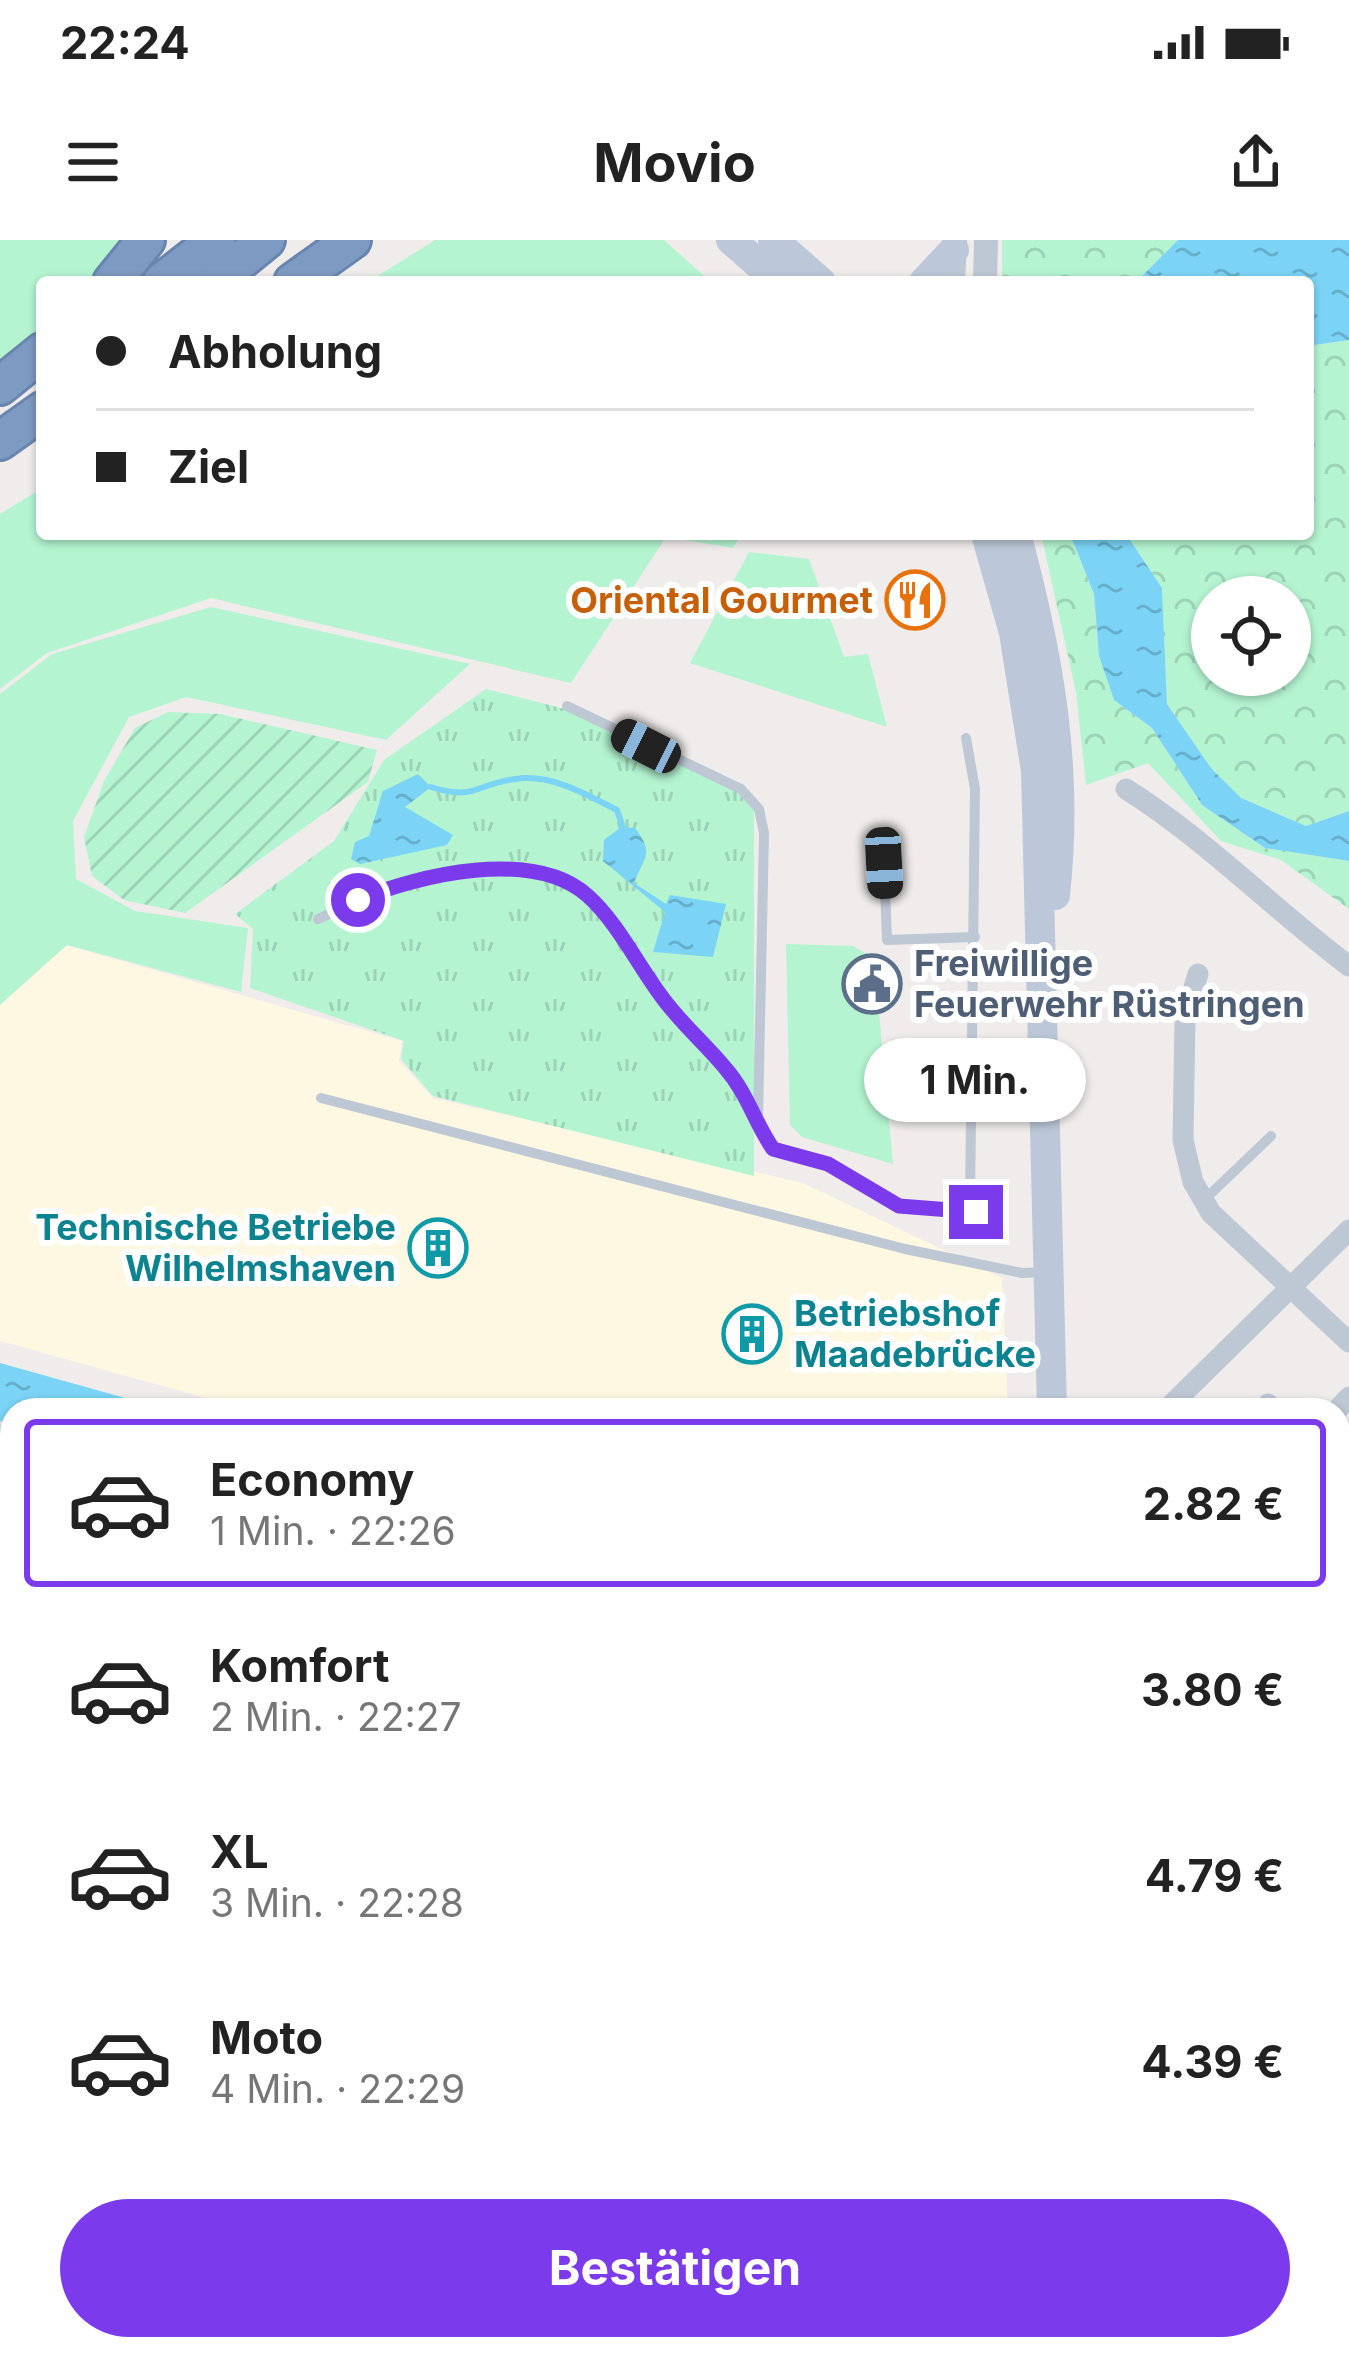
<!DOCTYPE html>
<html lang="de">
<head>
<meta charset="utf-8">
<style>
	body { margin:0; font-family:Inter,sans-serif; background:#f2f2f2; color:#222; height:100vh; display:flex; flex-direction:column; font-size:45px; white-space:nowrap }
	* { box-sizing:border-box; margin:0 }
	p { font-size:39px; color:#767676 }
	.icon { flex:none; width:66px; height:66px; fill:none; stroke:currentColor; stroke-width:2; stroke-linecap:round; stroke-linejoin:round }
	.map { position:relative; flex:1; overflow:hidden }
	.side { position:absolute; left:0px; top:1158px; width:1350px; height:963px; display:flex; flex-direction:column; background:#fff; border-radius:36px 36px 0 0; box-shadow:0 3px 9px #0004 }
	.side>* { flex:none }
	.top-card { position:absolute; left:36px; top:36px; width:1278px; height:264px; border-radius:12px; box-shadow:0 3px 9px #0004; display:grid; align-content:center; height:264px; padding:0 60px; background:#fff }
	.tools { position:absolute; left:1191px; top:336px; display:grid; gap:24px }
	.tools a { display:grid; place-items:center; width:120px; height:120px; border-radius:50%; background:#fff; box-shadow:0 3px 9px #0004; font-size:60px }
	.end { position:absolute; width:54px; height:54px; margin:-27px; border:15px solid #7c3aed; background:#fff; box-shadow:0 0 0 6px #fff }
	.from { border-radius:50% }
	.bubble { position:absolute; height:84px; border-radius:42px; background:#fff; box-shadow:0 3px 9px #0004; font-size:39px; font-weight:700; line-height:84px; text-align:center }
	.car { position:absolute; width:36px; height:72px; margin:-36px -18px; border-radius:15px; box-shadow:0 0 9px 3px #0007; background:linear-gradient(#222 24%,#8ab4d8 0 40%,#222 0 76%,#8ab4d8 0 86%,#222 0) }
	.top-card b { display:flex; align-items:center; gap:42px; height:114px; font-size:45px }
	.top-card b+b { border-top:3px solid #e0e0e0 }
	.top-card i { width:30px; height:30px; background:#222 }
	ul { padding:21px 0 0; list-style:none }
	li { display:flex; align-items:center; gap:36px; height:168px; margin:0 24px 18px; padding:0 36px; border:6px solid transparent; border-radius:12px }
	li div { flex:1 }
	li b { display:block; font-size:45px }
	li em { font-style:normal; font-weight:700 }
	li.on { border-color:#7c3aed }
	li>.icon { width:108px; height:108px; stroke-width:1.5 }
	.cta { display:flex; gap:24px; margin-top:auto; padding:24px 60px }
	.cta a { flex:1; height:138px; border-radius:72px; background:#7c3aed; color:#fff; font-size:48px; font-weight:700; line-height:138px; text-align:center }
	.status { display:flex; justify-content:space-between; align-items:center; height:84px; padding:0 60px; background:#fff; direction:ltr }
	.status svg { height:33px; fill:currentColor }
	header { display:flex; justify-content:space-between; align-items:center; height:156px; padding:0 60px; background:#fff; font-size:54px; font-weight:700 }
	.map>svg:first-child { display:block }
</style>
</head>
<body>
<div class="status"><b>22:24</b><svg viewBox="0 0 49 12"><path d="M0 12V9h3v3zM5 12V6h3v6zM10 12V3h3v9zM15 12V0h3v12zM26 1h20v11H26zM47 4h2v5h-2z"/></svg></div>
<header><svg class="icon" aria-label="menu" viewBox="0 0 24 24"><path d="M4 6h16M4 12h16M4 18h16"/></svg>Movio<svg class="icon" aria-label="share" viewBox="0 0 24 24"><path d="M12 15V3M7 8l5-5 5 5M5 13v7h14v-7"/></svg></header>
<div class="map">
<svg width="1349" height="2119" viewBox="0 0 1349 2119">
	<defs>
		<pattern id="forest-crowns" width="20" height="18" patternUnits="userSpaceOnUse" patternTransform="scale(3)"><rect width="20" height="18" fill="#b4f4d1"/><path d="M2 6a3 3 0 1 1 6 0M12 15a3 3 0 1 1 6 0" fill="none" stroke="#9cd3b6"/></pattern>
		<pattern id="park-tufts" width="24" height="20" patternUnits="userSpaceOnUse" patternTransform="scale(3)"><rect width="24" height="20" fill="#b4f4d1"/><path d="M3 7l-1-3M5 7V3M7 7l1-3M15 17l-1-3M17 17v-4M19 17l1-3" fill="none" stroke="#9cd3b6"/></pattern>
		<pattern id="garden-furrows" width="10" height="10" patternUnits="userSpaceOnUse" patternTransform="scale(3)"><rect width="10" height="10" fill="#b4f4d1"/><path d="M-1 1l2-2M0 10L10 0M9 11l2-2" fill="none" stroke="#9cd3b6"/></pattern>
		<pattern id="water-ripples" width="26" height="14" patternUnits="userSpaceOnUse" patternTransform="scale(3)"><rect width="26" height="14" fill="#7bd4f6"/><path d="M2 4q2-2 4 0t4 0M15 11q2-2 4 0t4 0" fill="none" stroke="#66aeca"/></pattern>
	</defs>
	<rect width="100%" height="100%" fill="#f0ecec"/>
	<!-- commercial -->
	<path fill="#fef8e2" d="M66,705L402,801L399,821L433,858L803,943L1002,1038L1008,1170H249L0,1101V765Z"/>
	<!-- grass -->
	<g fill="#b4f4d1">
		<path d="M0,0H134L97,42H42V94L0,128Z"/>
		<path d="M435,0H664L711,42H368Z"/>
		<path d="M42,248V294H741L733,308L666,297L571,443L211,358L47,413L0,449V274Z"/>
		<path d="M749,312L809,319L844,417L868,414L887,487L690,423Z"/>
		<path d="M211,367L470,424L386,500L186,457L129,477L73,581L76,639L135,671L248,688L241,752L67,705L0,765V454L52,414Z"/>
		<path d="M786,704L853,706L874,718L893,924L802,897L790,885Z"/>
		<path d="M0,1185L12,1188V1387L0,1384Z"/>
	</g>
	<!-- forest -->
	<g fill="url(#forest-crowns)" fill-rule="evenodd">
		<path d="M1002,0H1178L1136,42H1002Z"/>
		<path d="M1349,100V571L1306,586L1241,558L1211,528L1167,464L1162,348L1126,294H1308V106ZM1212,357H1290V435H1212Z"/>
		<path d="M1041,294H1070L1094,354L1099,416L1114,460L1152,488L1202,565L1265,608L1349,621V669L1281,620L1221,601L1148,523L1086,545L1076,452Z"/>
		<path d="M0,1735L12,1739V1837L0,1850Z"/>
	</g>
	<!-- park -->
	<path fill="url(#park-tufts)" d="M486,449L565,469L738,552L754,571V936L433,856L401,819L404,801L250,748L253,689L235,674L334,601L384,520Z"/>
	<!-- garden -->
	<g fill="url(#garden-furrows)">
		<path d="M168,472L220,474L377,510L368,542L185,673L124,660L92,636L84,597L104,541L135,488Z"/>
		<path d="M0,1392L12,1395V1739L0,1735Z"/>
	</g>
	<!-- water -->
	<g fill="url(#water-ripples)">
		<path d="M1178,0H1349V100L1308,106V42H1136Z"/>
		<path d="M1070,294H1126L1162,348L1167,464L1211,528L1241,558L1306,586L1349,571V621L1265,608L1202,565L1152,488L1114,460L1099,416L1094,354Z"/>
		<path d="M418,534L431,547L405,567L453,595L447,605L360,624L351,619L355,602L369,596L383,551Z"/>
		<path d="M621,587L635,588C655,614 644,617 634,643L666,664L670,655L726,664L713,717L653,712L665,672L603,621L604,600Z"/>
		<path d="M0,1123L168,1170H12V1184L0,1181Z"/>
	</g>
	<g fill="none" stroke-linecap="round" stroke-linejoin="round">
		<!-- stream -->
		<g stroke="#7bd4f6" stroke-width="6">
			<path d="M431,547C475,561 476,544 515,539C551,533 587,555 617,570L624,591"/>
			<path d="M1222,2109L1224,2119"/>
		</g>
		<defs>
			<g id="motorway">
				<path d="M112,42L146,0"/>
				<path d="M162,42L216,0"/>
				<path d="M214,42L266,0"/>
				<path d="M293,42L352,0"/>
				<path d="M0,146L42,112"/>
				<path d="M0,201L42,171"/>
			</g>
		</defs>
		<!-- motorway casing -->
		<use href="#motorway" stroke="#6985ae" stroke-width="42"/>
		<!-- service -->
		<g stroke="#bec8d4" stroke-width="10">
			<path d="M567,466L741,549L759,569L764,593L758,878"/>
			<path d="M884,623L887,700L975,697"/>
			<path d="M318,679C387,646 523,595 589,657C616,682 637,723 659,754C680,783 704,803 727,829C747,853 755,883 773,909L828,924L899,966L976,972L970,962L975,549L966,498"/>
			<path d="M321,858L905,1009L1022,1033L1046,1032"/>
			<path d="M1203,961L1271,896"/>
			<path d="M1338,1457L1349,1460"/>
			<path d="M820,2109L829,2119"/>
			<path d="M971,2119L984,2109"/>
		</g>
		<!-- minor -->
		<g stroke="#bec8d4" stroke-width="21">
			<path d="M1126,549C1207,600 1273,669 1349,726"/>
			<path d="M1198,734L1185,778L1183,900L1193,942L1211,973L1349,1102"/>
			<path d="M1268,1164L1275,1170"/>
			<path d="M1166,1170L1349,990"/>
			<path d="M1337,1170L1349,1157"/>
			<path d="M1338,1230L1349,1241"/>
			<path d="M1338,1637L1349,1640"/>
			<path d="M1338,1815L1349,1817"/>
			<path d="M0,2006L12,1995"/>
			<path d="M1338,2006L1349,1998"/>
			<path d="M1338,2045L1349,2068"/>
			<path d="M745,2109L755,2119"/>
			<path d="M166,2119L176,2109"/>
			<path d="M722,2119L724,2109"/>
		</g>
		<!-- tertiary -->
		<g stroke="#bec8d4" stroke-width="24">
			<path d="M953,42L955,2"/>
			<path d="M985,42L986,0"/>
		</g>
		<!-- secondary -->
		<g stroke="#bcc8d9" stroke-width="30">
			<path d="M731,0L779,42"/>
			<path d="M773,0L821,42"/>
			<path d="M924,42L954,10"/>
			<path d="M986,294L1014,393L1036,531L1052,1170"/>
			<path d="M1016,294C1049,416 1069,529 1055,655"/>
			<path d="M1135,2109L1136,2119"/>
		</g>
		<!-- motorway -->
		<use href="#motorway" stroke="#7d9ac2" stroke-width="36"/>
	</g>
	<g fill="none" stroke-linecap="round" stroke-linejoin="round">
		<!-- route -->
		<path stroke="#7c3aed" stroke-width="15" d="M358,660C418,635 533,607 588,656C616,681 637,723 659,753C679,782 704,802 726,829C747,853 755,883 773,909L828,924L899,966L976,972"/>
	</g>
	<!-- icons -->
	<defs>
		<symbol id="restaurant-ring" viewBox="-11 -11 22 22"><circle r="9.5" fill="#fff" stroke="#e8710a" stroke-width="1.5"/><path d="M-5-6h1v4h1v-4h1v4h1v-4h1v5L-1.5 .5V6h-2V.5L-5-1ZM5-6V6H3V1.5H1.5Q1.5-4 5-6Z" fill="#e8710a"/></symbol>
		<symbol id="civic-ring" viewBox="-11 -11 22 22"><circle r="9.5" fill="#fff" stroke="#5c6f8a" stroke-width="1.5"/><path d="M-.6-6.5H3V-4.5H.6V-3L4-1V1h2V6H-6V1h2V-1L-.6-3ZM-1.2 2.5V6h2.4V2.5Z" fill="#5c6f8a"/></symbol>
		<symbol id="building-ring" viewBox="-11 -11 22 22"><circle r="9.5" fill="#fff" stroke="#0f9aa8" stroke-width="1.5"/><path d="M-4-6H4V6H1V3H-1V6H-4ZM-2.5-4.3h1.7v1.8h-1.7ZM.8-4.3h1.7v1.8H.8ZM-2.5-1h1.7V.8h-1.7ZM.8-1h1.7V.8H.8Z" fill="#0f9aa8"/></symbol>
	</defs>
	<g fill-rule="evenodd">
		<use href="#restaurant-ring" x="882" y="327" width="66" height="66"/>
		<use href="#civic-ring" x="839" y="711" width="66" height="66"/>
		<use href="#building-ring" x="405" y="975" width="66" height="66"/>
		<use href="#building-ring" x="719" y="1061" width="66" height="66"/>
	</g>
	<g text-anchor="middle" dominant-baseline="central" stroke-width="12" stroke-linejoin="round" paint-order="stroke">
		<!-- food labels -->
		<g font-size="36" font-weight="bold" fill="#c56008" stroke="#fff" text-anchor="end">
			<text x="873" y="360">Oriental Gourmet</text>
		</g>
		<!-- service labels -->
		<g font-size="36" font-weight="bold" fill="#4e5e75" stroke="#fff" text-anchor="start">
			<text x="914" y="723">Freiwillige<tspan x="914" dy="41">Feuerwehr Rüstringen</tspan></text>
		</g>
		<!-- culture labels -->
		<g font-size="36" font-weight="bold" fill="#0d838f" stroke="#fff" text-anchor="end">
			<text x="396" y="987">Technische Betriebe<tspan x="396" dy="41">Wilhelmshaven</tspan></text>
			<text x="794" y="1073" text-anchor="start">Betriebshof<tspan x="794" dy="41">Maadebrücke</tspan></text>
		</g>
	</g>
</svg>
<div class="tools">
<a><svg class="icon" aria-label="locate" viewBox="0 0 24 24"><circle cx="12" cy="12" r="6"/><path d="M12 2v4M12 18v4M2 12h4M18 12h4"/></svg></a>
</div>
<i class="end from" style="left:358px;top:660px"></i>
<i class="end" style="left:976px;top:972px"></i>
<div class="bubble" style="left:864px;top:798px;width:222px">1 Min.</div>
<i class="car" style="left:646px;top:506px;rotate:297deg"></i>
<i class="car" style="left:884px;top:623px;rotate:177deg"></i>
<div class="top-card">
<b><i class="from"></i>Abholung</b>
<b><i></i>Ziel</b>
</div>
<section class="side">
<ul>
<li class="on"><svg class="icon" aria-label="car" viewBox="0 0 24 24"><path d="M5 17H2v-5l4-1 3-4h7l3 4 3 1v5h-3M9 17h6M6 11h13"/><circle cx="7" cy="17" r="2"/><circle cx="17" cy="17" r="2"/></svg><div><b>Economy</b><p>1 Min. · 22:26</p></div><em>2.82 €</em></li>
<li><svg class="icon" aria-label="car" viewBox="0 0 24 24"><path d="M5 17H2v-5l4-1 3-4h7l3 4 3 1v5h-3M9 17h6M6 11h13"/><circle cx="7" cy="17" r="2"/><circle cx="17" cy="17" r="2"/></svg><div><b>Komfort</b><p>2 Min. · 22:27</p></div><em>3.80 €</em></li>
<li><svg class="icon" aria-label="car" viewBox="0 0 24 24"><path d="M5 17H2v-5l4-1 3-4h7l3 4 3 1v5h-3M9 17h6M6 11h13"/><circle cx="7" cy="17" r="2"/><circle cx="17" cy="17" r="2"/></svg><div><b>XL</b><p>3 Min. · 22:28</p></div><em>4.79 €</em></li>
<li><svg class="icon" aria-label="car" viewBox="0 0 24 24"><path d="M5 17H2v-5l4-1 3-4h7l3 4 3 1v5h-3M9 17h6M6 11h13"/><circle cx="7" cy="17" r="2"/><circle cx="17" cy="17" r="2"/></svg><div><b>Moto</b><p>4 Min. · 22:29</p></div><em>4.39 €</em></li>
</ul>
<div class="cta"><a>Bestätigen</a></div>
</section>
</div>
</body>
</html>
